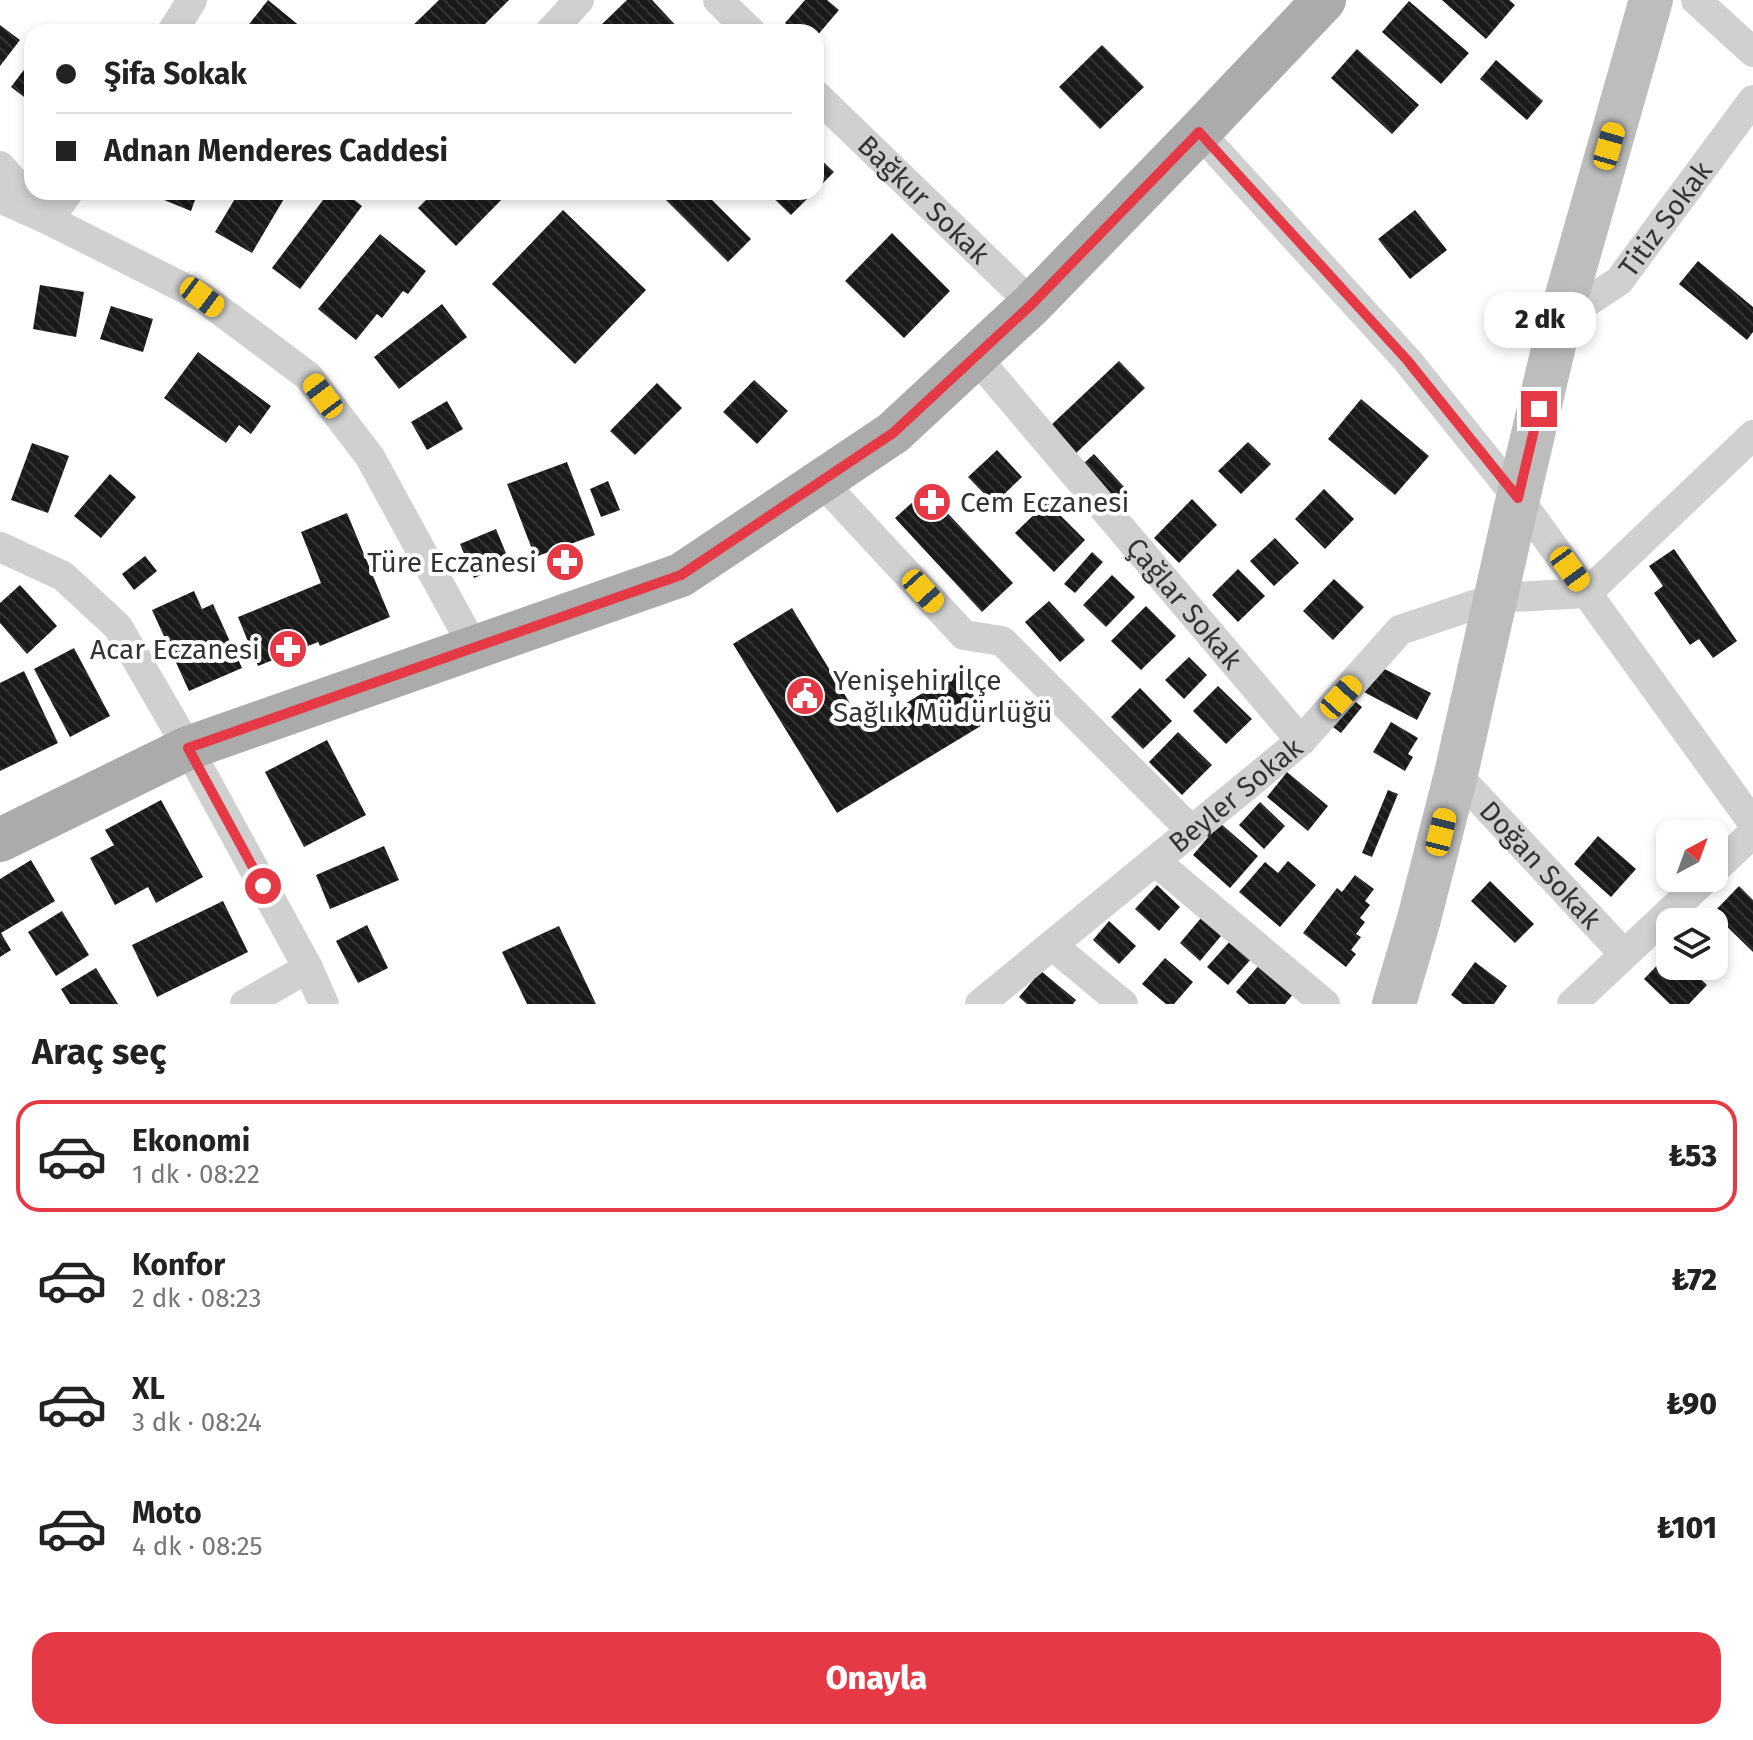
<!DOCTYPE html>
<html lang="tr">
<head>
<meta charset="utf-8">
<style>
	body { margin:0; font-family:"Fira Sans",sans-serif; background:#f2f2f2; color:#222; height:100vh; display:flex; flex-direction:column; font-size:30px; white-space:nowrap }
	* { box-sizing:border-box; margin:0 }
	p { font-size:26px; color:#767676 }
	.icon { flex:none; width:44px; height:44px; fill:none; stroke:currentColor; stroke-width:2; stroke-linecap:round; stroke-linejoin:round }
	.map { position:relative; height:1004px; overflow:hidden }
	.side { display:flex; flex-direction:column; background:#fff; flex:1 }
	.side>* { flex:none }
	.banner { position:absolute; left:24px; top:24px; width:800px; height:176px; border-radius:24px; box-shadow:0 4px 12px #0003; display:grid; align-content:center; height:176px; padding:0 32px; background:#fff }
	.needle { width:52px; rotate:41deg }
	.tools { position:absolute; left:1656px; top:820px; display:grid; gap:16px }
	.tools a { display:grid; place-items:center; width:72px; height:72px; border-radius:16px; background:#fff; box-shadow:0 4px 12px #0003; font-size:40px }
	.end { position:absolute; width:36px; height:36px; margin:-18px; border:10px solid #e63946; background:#fff; box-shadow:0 0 0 4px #fff }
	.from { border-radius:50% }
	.bubble { position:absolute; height:56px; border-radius:24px; background:#fff; box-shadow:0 4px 12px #0003; font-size:26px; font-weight:800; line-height:56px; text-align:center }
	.car { position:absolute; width:24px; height:48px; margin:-24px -12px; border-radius:10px; box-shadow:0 0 6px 2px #0007; background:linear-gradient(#f5c518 24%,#345 0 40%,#f5c518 0 76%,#345 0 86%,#f5c518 0) }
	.banner b { display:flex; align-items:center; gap:28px; height:76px; font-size:30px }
	.banner b+b { border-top:2px solid #e0e0e0 }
	.banner i { width:20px; height:20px; background:#222 }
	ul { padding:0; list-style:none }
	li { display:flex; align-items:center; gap:24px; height:112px; margin:0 16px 12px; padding:0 16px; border:4px solid transparent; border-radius:24px }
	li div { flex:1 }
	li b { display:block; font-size:30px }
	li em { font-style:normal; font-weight:800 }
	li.current { border-color:#e63946 }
	li>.icon { width:72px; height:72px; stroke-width:1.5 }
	h2 { padding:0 32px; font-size:36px; line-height:96px }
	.button { display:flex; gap:16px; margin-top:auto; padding:16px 32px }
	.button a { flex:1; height:92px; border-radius:24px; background:#e63946; color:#fff; font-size:32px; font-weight:800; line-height:92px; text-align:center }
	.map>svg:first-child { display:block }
</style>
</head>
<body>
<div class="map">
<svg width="1753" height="1004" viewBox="0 0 1753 1004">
	<defs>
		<pattern id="building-back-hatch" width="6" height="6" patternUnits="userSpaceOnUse" patternTransform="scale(2)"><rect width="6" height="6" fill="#1a1a1a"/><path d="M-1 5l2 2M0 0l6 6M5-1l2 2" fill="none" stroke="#333"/></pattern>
	</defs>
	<rect width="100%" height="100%" fill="#fff"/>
	<!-- building -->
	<g fill="url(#building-back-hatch)">
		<path d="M268,0L307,32H243Z"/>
		<path d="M439,0H509L477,32H406Z"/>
		<path d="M627,0H652L681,31L604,32L599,27Z"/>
		<path d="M805,0H827L839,10L816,37V32H796L785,23Z"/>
		<path d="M1442,0H1509L1515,5L1486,39Z"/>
		<path d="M1409,1L1469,53L1441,84L1382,32Z"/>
		<path d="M0,25L20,40L0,66Z"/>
		<path d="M1102,45L1144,87L1100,129L1059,87Z"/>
		<path d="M1357,49L1419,105L1392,134L1331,78Z"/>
		<path d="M32,59V103L11,87Z"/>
		<path d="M1496,60L1543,101L1527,120L1480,79Z"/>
		<path d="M816,155L834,172L816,190Z"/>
		<path d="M153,192H198L191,211L152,195Z"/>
		<path d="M239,192H288L252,253L215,232Z"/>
		<path d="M329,192H344L362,206L300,289L272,268Z"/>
		<path d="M434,192H509L456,246L418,208Z"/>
		<path d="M658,192H704L751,239L728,262Z"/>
		<path d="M767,192H814L791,215Z"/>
		<path d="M563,210L646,290L575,364L492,284Z"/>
		<path d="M1415,210L1447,250L1410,279L1378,239Z"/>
		<path d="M892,233L950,291L904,338L845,281Z"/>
		<path d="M380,234L426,271L408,294L403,291L382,318L377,314L356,340L318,309Z"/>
		<path d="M1698,261L1753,307V332L1747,340L1679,284Z"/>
		<path d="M40,285L84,292L76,337L33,329Z"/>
		<path d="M442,304L467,337L399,389L374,357Z"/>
		<path d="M111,306L153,319L143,352L100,339Z"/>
		<path d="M198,352L271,406L251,434L239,425L226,443L164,398Z"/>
		<path d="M1119,361L1145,388L1074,455L1048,428Z"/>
		<path d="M754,380L788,411L757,444L723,412Z"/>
		<path d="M657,383L682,408L635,455L610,431Z"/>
		<path d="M1361,399L1429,456L1395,495L1328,439Z"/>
		<path d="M447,401L463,429L427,450L411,422Z"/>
		<path d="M1248,442L1271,464L1241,494L1218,471Z"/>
		<path d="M32,443L69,456L48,513L11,500Z"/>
		<path d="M997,450L1022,477L994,504L968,477Z"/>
		<path d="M1094,454L1126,489L1115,499L1083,464Z"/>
		<path d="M567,462L595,535L535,557L507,484Z"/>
		<path d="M110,474L136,497L101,538L74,516Z"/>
		<path d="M608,481L620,510L601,517L590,489Z"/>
		<path d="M1324,489L1354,519L1325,549L1295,519Z"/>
		<path d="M926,490L1013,583L982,612L895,518Z"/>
		<path d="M1192,499L1217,525L1179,563L1154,538Z"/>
		<path d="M1047,502L1085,540L1054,572L1015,533Z"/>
		<path d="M347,513L390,617L320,646L318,642L258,666L238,617L321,583L301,532Z"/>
		<path d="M496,529L510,563L474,578L460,544Z"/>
		<path d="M1275,538L1299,563L1274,586L1250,561Z"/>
		<path d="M1674,549L1737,641L1713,658L1699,639L1690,645L1654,593L1663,586L1649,566Z"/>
		<path d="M1092,552L1103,562L1075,593L1064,584Z"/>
		<path d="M145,556L157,571L134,590L122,574Z"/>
		<path d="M1238,569L1265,596L1238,622L1212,595Z"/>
		<path d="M1112,575L1135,597L1106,627L1083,605Z"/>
		<path d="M1334,579L1364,607L1333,640L1303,611Z"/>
		<path d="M20,585L57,626L27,654L0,623V603Z"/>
		<path d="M194,591L202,609L213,604L242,668L189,691L152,610Z"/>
		<path d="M1049,601L1085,640L1060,662L1025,622Z"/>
		<path d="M1146,606L1176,636L1141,670L1111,641Z"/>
		<path d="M792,608L865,728L959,671L989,721L837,813L733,644Z"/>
		<path d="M74,648L110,716L70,737L34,669Z"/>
		<path d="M1189,657L1207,675L1184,699L1165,680Z"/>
		<path d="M1375,664L1431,693L1417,720L1362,691Z"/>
		<path d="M24,671L58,743L0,771V683Z"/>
		<path d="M1218,686L1252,719L1226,744L1193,711Z"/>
		<path d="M1140,688L1172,721L1143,749L1111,717Z"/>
		<path d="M1346,694L1362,707L1341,733L1325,721Z"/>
		<path d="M1391,722L1418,738L1408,754L1413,757L1405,771L1373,752Z"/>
		<path d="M1178,732L1212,765L1182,795L1149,762Z"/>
		<path d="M327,740L366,815L304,847L265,772Z"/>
		<path d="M1287,772L1328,806L1308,831L1267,797Z"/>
		<path d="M1388,790L1398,794L1372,857L1362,853Z"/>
		<path d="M161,800L203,877L156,903L148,887L115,905L90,858L114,845L105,830Z"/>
		<path d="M1260,802L1285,826L1264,849L1239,825Z"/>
		<path d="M1220,823L1258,856L1230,888L1193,855Z"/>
		<path d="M1598,836L1636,869L1611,897L1574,864Z"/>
		<path d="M384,846L399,880L330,909L316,875Z"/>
		<path d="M31,860L55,901L1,933L11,950L0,957V879Z"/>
		<path d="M1288,861L1316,885L1280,927L1239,892L1265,862L1278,873Z"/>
		<path d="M1355,875L1374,889L1365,901L1370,905L1360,918L1365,922L1356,934L1361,937L1351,950L1356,954L1346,967L1303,933L1337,888L1342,892Z"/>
		<path d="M1490,881L1534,924L1515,943L1471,901Z"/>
		<path d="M1157,885L1180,907L1159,931L1135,909Z"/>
		<path d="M1739,886L1753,900V952L1713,913Z"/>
		<path d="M223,901L248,952L157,997L132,945Z"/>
		<path d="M62,911L89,955L56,976L28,932Z"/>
		<path d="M1201,918L1221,936L1200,961L1180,943Z"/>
		<path d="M1109,921L1136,946L1119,964L1093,940Z"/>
		<path d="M367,925L388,968L358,983L336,941Z"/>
		<path d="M559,926L596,1004H527L502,952Z"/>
		<path d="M1231,940L1252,958L1228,985L1207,967Z"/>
		<path d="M1670,952V966H1687L1707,985L1689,1004H1670L1644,979Z"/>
		<path d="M1165,958L1193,982L1174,1004H1166L1142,984Z"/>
		<path d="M1475,962L1507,986L1494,1004H1463L1451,995Z"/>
		<path d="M1260,964L1294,993L1285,1004H1249L1236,992Z"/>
		<path d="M96,968L118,1004H70L61,989Z"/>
		<path d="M1041,971L1076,1000L1073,1004H1027L1019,997Z"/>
	</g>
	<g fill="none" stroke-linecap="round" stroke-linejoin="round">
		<!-- street -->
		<g stroke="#d0d0d0" stroke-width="30">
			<path d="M718,0L751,32"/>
			<path d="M1696,0L1753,52"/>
			<path d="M172,32L192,0"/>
			<path d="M550,32L579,0"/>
			<path id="s1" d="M816,95L1032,304"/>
			<path d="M1199,132L1407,360L1518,498L1753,823"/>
			<path d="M0,166L49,220L68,192"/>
			<path d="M0,198L49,220L202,297L308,376L370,457L474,648"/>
			<path id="s2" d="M1560,320L1619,281L1753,100"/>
			<path id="s3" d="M975,356L1301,741"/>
			<path d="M821,481L964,635L1002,641L1192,831"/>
			<path d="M0,547L63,576L118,627L188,748L308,968L324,1004"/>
			<path id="s4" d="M1456,774L1624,954"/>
			<path d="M1155,861L1325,1004"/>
			<path d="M1714,870L1753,833"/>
			<path d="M1053,946L1123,1004"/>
			<path d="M245,1004L308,968"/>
			<path id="s5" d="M980,1004L1301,741L1400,630L1495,598L1587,593L1753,435"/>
			<path d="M1572,1004L1706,878"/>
		</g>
		<!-- secondary -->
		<path stroke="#bdbdbd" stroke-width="44" d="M1394,1004L1419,919L1456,774L1518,498L1560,320L1651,0"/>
		<!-- primary -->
		<path stroke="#ababab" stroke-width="44" d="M0,840L188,748L681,575L893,433L1032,304L1199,132L1324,0"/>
	</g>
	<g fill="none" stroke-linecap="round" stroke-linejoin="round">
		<!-- route -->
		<path stroke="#e63946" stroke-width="10" d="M263,886L188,748L681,575L893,433L1032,304L1199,132L1407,360L1518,498L1539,409"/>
	</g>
	<!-- icons -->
	<defs>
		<symbol id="pharmacy-disc" viewBox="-11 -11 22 22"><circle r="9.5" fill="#e63946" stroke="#fff"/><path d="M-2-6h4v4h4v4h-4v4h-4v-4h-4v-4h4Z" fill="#fff"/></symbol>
		<symbol id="civic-disc" viewBox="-11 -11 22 22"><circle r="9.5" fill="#e63946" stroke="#fff"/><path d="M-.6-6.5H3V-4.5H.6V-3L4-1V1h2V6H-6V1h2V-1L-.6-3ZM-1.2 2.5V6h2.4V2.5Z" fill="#fff"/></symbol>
	</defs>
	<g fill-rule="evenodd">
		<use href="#pharmacy-disc" x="910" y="480" width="44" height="44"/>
		<use href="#pharmacy-disc" x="543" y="540" width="44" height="44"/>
		<use href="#pharmacy-disc" x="266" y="627" width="44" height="44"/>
		<use href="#civic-disc" x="783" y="674" width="44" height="44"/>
	</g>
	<g text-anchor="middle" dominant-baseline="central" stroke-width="8" stroke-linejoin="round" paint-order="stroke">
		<!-- street labels -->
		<g font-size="28" fill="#333" stroke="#fff">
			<text stroke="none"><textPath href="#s1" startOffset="150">Bağkur Sokak</textPath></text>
			<text stroke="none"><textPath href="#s2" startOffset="148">Titiz Sokak</textPath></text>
			<text stroke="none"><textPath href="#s3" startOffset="324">Çağlar Sokak</textPath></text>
			<text stroke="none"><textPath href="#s5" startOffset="330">Beyler Sokak</textPath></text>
			<text stroke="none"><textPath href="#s4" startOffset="124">Doğan Sokak</textPath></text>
		</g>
		<!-- poi labels -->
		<g font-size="28" fill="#333" stroke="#fff" text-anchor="start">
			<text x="960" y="502">Cem Eczanesi</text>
			<text x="537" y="562" text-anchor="end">Türe Eczanesi</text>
			<text x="260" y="649" text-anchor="end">Acar Eczanesi</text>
			<text x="833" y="680">Yenişehir İlçe<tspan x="833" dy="32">Sağlık Müdürlüğü</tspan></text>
		</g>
	</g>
</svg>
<div class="tools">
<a><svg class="needle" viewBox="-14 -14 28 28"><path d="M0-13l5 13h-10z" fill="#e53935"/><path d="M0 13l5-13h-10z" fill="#767676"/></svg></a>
<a><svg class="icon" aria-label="layers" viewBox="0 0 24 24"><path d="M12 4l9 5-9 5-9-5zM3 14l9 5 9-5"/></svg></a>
</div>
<i class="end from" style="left:263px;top:886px"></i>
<i class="end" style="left:1539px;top:409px"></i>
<div class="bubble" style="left:1484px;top:292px;width:112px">2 dk</div>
<i class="car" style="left:1609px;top:146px;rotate:16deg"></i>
<i class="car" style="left:202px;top:297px;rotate:127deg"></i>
<i class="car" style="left:323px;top:396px;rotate:323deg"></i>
<i class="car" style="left:1570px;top:569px;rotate:144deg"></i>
<i class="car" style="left:923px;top:591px;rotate:138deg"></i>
<i class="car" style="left:1341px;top:697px;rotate:42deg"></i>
<i class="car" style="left:1441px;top:832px;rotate:14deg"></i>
<div class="banner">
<b><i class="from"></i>Şifa Sokak</b>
<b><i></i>Adnan Menderes Caddesi</b>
</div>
</div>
<section class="side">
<h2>Araç seç</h2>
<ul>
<li class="current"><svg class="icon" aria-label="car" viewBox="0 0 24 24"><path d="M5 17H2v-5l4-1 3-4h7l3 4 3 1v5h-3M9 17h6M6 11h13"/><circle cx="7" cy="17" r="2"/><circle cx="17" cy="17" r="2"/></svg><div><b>Ekonomi</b><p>1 dk · 08:22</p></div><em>₺53</em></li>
<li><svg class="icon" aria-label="car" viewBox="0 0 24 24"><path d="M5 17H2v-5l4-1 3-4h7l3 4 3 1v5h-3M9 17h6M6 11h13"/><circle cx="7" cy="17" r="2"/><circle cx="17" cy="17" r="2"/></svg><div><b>Konfor</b><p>2 dk · 08:23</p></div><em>₺72</em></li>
<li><svg class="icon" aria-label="car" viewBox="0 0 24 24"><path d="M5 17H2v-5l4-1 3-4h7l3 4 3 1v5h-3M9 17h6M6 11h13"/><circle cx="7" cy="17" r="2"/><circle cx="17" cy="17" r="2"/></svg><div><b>XL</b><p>3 dk · 08:24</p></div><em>₺90</em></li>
<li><svg class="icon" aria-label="car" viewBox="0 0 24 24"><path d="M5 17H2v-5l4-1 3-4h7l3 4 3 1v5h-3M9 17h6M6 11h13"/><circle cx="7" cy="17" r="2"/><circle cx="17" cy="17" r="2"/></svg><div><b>Moto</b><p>4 dk · 08:25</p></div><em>₺101</em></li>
</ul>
<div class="button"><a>Onayla</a></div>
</section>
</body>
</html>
